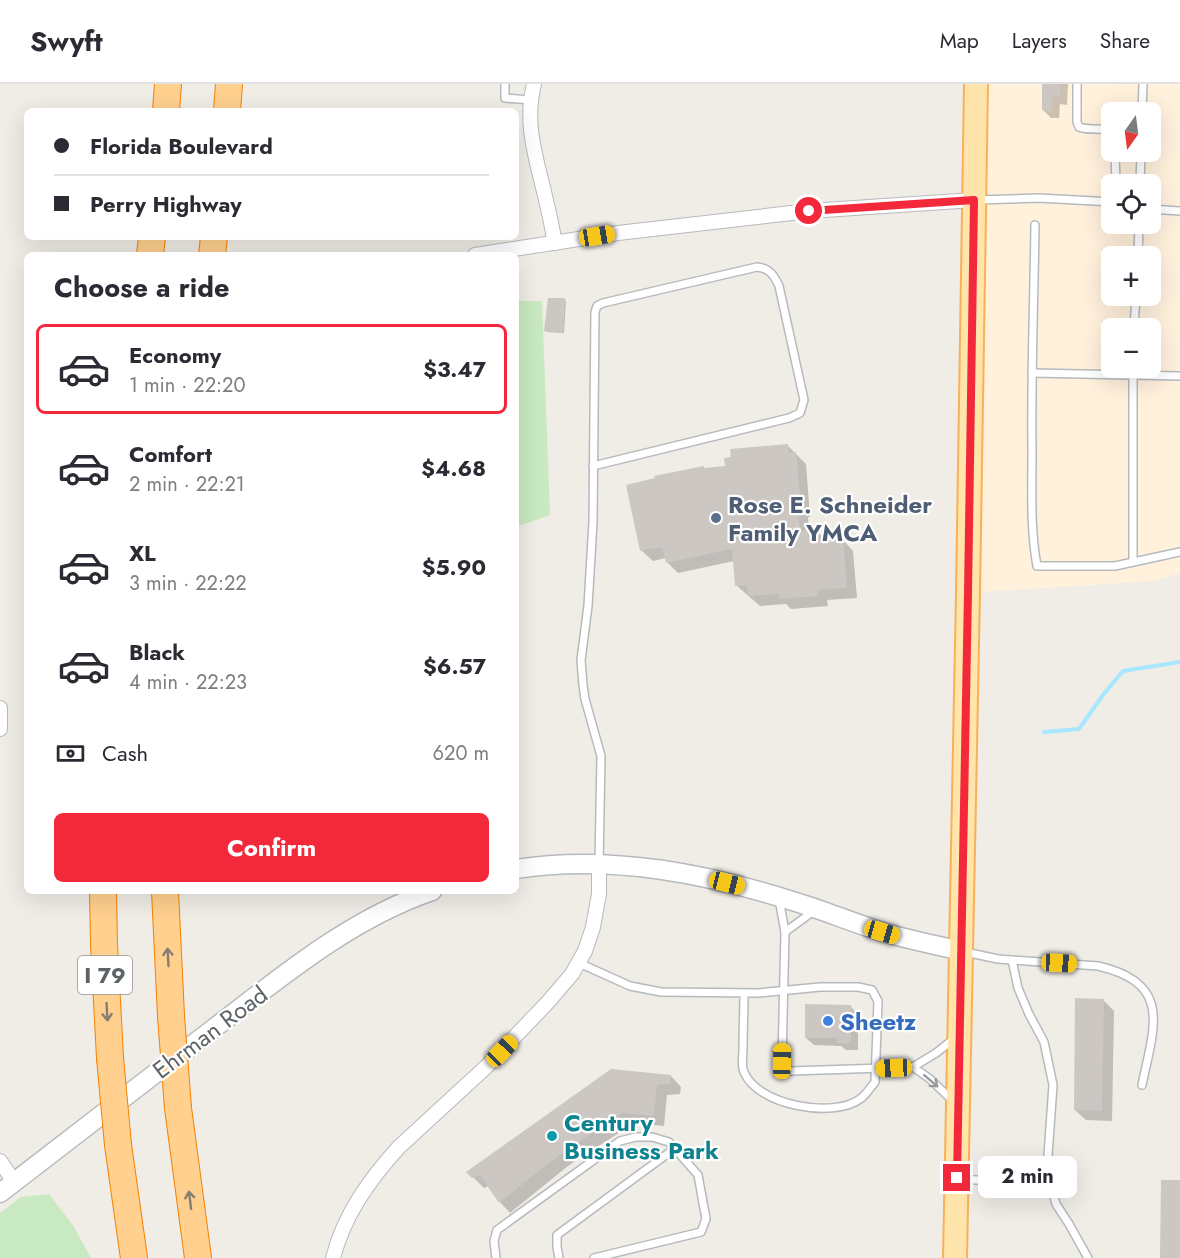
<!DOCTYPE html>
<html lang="en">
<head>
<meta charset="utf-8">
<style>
	body { margin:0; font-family:Jost,sans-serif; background:#f2f2f3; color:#2b2b33; height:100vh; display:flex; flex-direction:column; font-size:22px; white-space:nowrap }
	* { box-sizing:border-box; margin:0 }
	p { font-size:20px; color:#7c7c81 }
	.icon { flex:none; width:33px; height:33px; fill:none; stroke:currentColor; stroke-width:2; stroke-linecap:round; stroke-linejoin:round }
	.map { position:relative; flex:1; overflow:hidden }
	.side { position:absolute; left:24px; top:168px; width:495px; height:642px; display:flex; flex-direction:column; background:#fff; border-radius:9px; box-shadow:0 6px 24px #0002 }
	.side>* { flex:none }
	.top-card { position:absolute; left:24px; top:24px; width:495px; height:132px; border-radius:9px; box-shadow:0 6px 24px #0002; display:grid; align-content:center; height:132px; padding:0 30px; background:#fff }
	.needle { width:39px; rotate:194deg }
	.controls { position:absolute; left:1101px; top:18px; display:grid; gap:12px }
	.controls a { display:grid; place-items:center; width:60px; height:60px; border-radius:9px; background:#fff; box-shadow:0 6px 24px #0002; font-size:30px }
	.end { position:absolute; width:27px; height:27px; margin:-14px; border:8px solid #f3293b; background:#fff; box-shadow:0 0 0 3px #fff }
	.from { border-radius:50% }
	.bubble { position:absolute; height:42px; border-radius:9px; background:#fff; box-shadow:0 6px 24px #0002; font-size:20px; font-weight:700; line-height:42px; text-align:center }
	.car { position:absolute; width:18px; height:36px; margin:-18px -9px; border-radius:8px; box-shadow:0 0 4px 2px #0007; background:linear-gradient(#f5c518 24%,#345 0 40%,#f5c518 0 76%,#345 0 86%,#f5c518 0) }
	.top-card b { display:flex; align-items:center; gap:21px; height:57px; font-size:22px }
	.top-card b+b { border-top:2px solid #e1e1e2 }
	.top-card i { width:15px; height:15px; background:#2b2b33 }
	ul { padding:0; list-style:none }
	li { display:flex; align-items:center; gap:18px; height:90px; margin:0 12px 9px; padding:0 18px; border:3px solid transparent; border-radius:9px }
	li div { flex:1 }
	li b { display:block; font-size:22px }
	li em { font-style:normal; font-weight:700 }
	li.active { border-color:#f3293b }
	li>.icon { width:54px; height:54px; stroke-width:1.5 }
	h2 { padding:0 30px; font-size:27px; line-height:72px }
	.pay { display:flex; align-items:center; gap:15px; height:66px; padding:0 30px; font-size:22px }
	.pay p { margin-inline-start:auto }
	.primary-button { display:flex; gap:12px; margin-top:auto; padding:12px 30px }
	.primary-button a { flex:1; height:69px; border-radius:9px; background:#f3293b; color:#fff; font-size:24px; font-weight:700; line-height:69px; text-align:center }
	header { display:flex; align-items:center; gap:36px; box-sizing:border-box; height:84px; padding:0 30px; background:#fff; border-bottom:2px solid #e1e1e2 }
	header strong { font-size:28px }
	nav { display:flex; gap:33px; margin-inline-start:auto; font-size:21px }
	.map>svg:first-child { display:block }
</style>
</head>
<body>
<header>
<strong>Swyft</strong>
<nav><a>Map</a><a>Layers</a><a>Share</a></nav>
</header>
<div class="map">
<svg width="1180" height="1174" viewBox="0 0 1180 1174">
	<rect width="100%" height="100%" fill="#f0ece6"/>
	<!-- commercial -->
	<path fill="#fff1dc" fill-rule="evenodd" d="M976,0H1180V489L1154,497L968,509ZM1112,28H1150V68H1112ZM1112,100H1150V140H1112ZM1112,172H1150V212H1112ZM1112,244H1150V284H1112Z"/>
	<!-- green -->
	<g fill="#c8e9c1">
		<path d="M516,217H542L550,431L516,443Z"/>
		<path d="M49,1110L74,1143L91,1174H0V1129L21,1113Z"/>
	</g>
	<!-- shadow -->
	<g fill="#0003">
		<path d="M1044,0H1068L1067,21L1060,20L1059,34H1051L1043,26Z"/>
		<path d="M416,153H431L418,156Z"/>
		<path d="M564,215L566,217L564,249L547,248L545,247Z"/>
		<path d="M788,362L806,380L810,433H808L809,448L817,447L827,458L843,456L853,467L857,514L827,516L828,522L791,525L786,520L760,522L736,501L734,477L678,489L667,478L666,474L653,477L642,467L705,385L727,384Z"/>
		<path d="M1103,916L1114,927L1112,1037L1086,1036L1075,1026Z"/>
		<path d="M850,922L858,930V966H846L841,962L814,961L806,954Z"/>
		<path d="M671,992L681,1003L680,1010L667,1011L664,1042L634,1039L568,1082L510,1129L500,1118L489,1102L484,1104L468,1088Z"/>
	</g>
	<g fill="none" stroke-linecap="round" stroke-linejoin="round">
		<!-- stream -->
		<path stroke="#a7e7ff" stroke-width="4" d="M1044,648L1079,645L1103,611L1123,587L1180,578"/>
	</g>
	<!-- building -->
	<g fill="#ccc7c2">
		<path d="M1042,0H1060V13H1052V27L1042,26Z"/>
		<path d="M548,214H565L563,248L544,247Z"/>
		<path d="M788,360L789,369L796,368L801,422L798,423L800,447L817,446L818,457L843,455L847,504L817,506L818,512L779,515L778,510L748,512L747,501L735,502L732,465L666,479L662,463L640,467L626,401L655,394L654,392L704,382V384L725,382L724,374L731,373L730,365Z"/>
		<path d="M1075,914L1104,915L1102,1027L1074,1026Z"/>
		<path d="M805,920L851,921V959H837V954H805Z"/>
		<path d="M611,985L671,991L670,1000L657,1001L654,1032L622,1029L558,1072L499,1119L480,1091L472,1094L466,1088Z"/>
		<path d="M1161,1096H1180V1174H1160Z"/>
	</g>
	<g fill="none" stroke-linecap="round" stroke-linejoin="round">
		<defs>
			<g id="service">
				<path d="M505,0V14L531,16"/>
				<path d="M1077,0V38L1079,43C1089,47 1101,43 1112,47"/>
				<path d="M1142,28L1143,0"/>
				<path d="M1115,68L1116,100"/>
				<path d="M1140,100L1141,68"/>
				<path d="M976,116L1039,114L1112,118"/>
				<path d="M1150,125L1180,127"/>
				<path d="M1035,141C1034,216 1031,291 1032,367C1032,405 1030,444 1037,482H1115L1180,468"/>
				<path d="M1138,172L1139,140"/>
				<path d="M1134,244L1136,212"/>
				<path d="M1133,284V478"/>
				<path d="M1032,289L1180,292"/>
				<path d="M593,382L789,334L800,329L804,316L779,202C774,191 769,184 757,183L603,219L597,222L595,228L593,438L588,522L581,576L583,601L585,615L601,672L599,779"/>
				<path d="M779,815L785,848L782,977L787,985L791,987L913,983"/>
				<path d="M785,848L815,826"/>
				<path d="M965,868L998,875L1098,882C1173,899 1154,943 1142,1001"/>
				<path d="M1012,876L1018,904L1029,930L1044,958L1053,1001L1047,1086L1056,1120L1069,1140L1088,1174"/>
				<path d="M579,879L630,902L661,908L758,909L820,903H858L872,906L878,917L875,998C870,1004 866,1011 860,1015C833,1035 757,1021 744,988C741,982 743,972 743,965C743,946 744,928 744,909"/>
				<path d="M953,1017L930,995L913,983L936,969L955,954"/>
				<path d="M961,1095L1051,1101"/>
				<path d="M496,1174L494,1157L497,1146L620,1057L636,1053H652L669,1058L698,1091L706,1135L701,1148L594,1174"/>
				<path d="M559,1174L557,1163V1151L674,1065"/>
			</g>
			<g id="minor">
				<path d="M534,0C524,40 536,73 545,112C549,128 552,143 555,159"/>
				<path d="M475,171L618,149L809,127L974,116"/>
				<path d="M0,624V645"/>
				<path d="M0,1077L14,1098"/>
				<path d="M333,1174C344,1131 369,1096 399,1063L486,983L548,918L572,890L585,867L593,843L599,810V780"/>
			</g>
			<g id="tertiary">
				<path d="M516,785C611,770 709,790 799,819C828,828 856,840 886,849C910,856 936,861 961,867"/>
				<path d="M0,1109C71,1054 142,1000 213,945C281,893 350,835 432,807"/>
			</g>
			<path id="primary" d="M955,1174L968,509L976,0"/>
			<g id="motorway">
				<path d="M166,27L168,0"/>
				<path d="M227,27L229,0"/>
				<path d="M150,171L152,153"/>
				<path d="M212,171L214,153"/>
				<path d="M103,807L104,860L110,974"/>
				<path d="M165,807L171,932"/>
				<path d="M178,1024L198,1174"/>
				<path d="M118,1061L134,1174"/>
			</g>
		</defs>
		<!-- service casing -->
		<use href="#service" stroke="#b6babd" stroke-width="10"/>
		<!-- minor casing -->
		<use href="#minor" stroke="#b6babd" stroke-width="16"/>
		<!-- tertiary casing -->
		<use href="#tertiary" stroke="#b6babd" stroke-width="21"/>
		<!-- primary casing -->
		<use href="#primary" stroke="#fab056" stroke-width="26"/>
		<!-- motorway casing -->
		<use href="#motorway" stroke="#f68000" stroke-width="28"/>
		<!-- service -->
		<use href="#service" stroke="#fff" stroke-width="7"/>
		<!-- minor -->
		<use href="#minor" stroke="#fff" stroke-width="14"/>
		<!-- tertiary -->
		<use href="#tertiary" stroke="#fff" stroke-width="18"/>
		<!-- primary -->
		<use href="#primary" stroke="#ffe4ac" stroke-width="22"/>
		<!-- motorway -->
		<use href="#motorway" stroke="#ffd08e" stroke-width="26"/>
		<defs>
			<g id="motorway-bridge">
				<path d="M171,932L178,1024"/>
				<path d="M110,974L118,1061"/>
			</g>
		</defs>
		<!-- motorway-bridge casing -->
		<use href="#motorway-bridge" stroke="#f68000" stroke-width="28" stroke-linecap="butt"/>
		<!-- motorway-bridge -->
		<use href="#motorway-bridge" stroke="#ffd08e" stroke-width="26"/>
	</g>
	<!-- one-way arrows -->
	<defs><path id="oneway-shaft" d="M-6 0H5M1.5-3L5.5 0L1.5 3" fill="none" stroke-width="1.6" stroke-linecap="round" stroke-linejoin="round" transform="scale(1.5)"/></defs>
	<g stroke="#867e71">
		<use href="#oneway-shaft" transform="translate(168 873) rotate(-93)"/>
		<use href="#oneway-shaft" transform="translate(107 928) rotate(87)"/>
		<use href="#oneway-shaft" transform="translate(190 1116) rotate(-97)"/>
	</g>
	<use stroke="#969a9c" href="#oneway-shaft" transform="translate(931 997) rotate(41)"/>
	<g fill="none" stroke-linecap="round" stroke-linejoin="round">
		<!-- route -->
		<path stroke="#f3293b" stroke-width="8" d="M809,127L974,116L968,509L957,1094"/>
	</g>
	<!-- markers -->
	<circle fill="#5c6f8a" stroke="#fff" stroke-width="2" cx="716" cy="434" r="6"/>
	<circle fill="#3f7fe0" stroke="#fff" stroke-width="2" cx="828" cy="937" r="6"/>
	<circle fill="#0f9aa8" stroke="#fff" stroke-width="2" cx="552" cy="1052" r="6"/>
	<g text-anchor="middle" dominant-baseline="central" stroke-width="4.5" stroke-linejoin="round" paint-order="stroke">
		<!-- shield labels -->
		<rect fill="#fff" stroke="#8e9295" stroke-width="1.5" x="78" y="872" width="54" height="38" rx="4.5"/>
		<g font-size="22" font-weight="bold" fill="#5d6367">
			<text x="105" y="891">I 79</text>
		</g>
		<!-- service labels -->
		<g font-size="24" font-weight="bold" fill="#4e5e75" stroke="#fff" text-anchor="start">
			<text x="728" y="420">Rose E. Schneider<tspan x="728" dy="28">Family YMCA</tspan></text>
		</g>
		<!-- shop labels -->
		<g font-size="24" font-weight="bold" fill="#366cbe" stroke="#fff" text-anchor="start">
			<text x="840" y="937">Sheetz</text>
		</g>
		<!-- street labels -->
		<g font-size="24" fill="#5d6367" stroke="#fff">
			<text transform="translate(210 948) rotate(-37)">Ehrman Road</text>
		</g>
		<!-- culture labels -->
		<g font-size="24" font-weight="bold" fill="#0d838f" stroke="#fff" text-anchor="start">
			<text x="564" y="1038">Century<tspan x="564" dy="28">Business Park</tspan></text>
		</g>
	</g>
</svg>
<div class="controls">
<a><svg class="needle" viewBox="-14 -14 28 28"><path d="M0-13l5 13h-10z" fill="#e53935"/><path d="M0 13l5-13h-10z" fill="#7c7c81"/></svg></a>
<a><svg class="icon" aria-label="locate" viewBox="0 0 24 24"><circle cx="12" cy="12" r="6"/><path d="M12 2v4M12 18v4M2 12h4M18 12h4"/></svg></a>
<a>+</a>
<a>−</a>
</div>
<i class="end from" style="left:809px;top:127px"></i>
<i class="end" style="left:957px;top:1094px"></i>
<div class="bubble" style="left:978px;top:1072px;width:99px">2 min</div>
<i class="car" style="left:597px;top:152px;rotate:81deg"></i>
<i class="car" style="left:727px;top:799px;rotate:104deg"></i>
<i class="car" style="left:882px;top:848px;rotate:106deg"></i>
<i class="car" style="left:1059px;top:879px;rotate:93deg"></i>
<i class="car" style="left:502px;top:967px;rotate:44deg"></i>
<i class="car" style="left:782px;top:977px;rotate:1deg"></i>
<i class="car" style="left:894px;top:984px;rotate:268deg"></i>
<div class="top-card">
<b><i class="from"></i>Florida Boulevard</b>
<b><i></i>Perry Highway</b>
</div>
<section class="side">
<h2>Choose a ride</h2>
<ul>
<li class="active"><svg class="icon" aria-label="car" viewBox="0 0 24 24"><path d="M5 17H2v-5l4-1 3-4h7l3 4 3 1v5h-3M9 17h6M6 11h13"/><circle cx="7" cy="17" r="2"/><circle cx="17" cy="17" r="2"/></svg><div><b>Economy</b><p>1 min · 22:20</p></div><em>$3.47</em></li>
<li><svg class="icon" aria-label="car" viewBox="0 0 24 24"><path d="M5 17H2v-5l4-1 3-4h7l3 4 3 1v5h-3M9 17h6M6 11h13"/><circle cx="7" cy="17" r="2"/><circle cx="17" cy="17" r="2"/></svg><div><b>Comfort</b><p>2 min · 22:21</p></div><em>$4.68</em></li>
<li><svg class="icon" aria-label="car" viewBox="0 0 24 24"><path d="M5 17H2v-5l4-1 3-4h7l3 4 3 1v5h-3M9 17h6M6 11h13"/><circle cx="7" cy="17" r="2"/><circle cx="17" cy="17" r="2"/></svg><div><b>XL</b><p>3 min · 22:22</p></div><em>$5.90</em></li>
<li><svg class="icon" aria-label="car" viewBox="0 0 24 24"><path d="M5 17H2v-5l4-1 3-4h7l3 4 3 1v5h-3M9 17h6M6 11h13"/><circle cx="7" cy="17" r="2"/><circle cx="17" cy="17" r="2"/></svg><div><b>Black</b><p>4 min · 22:23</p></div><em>$6.57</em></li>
</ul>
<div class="pay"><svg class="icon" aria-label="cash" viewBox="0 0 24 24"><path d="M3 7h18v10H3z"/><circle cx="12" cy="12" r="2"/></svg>Cash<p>620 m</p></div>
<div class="primary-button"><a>Confirm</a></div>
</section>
</div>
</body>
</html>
